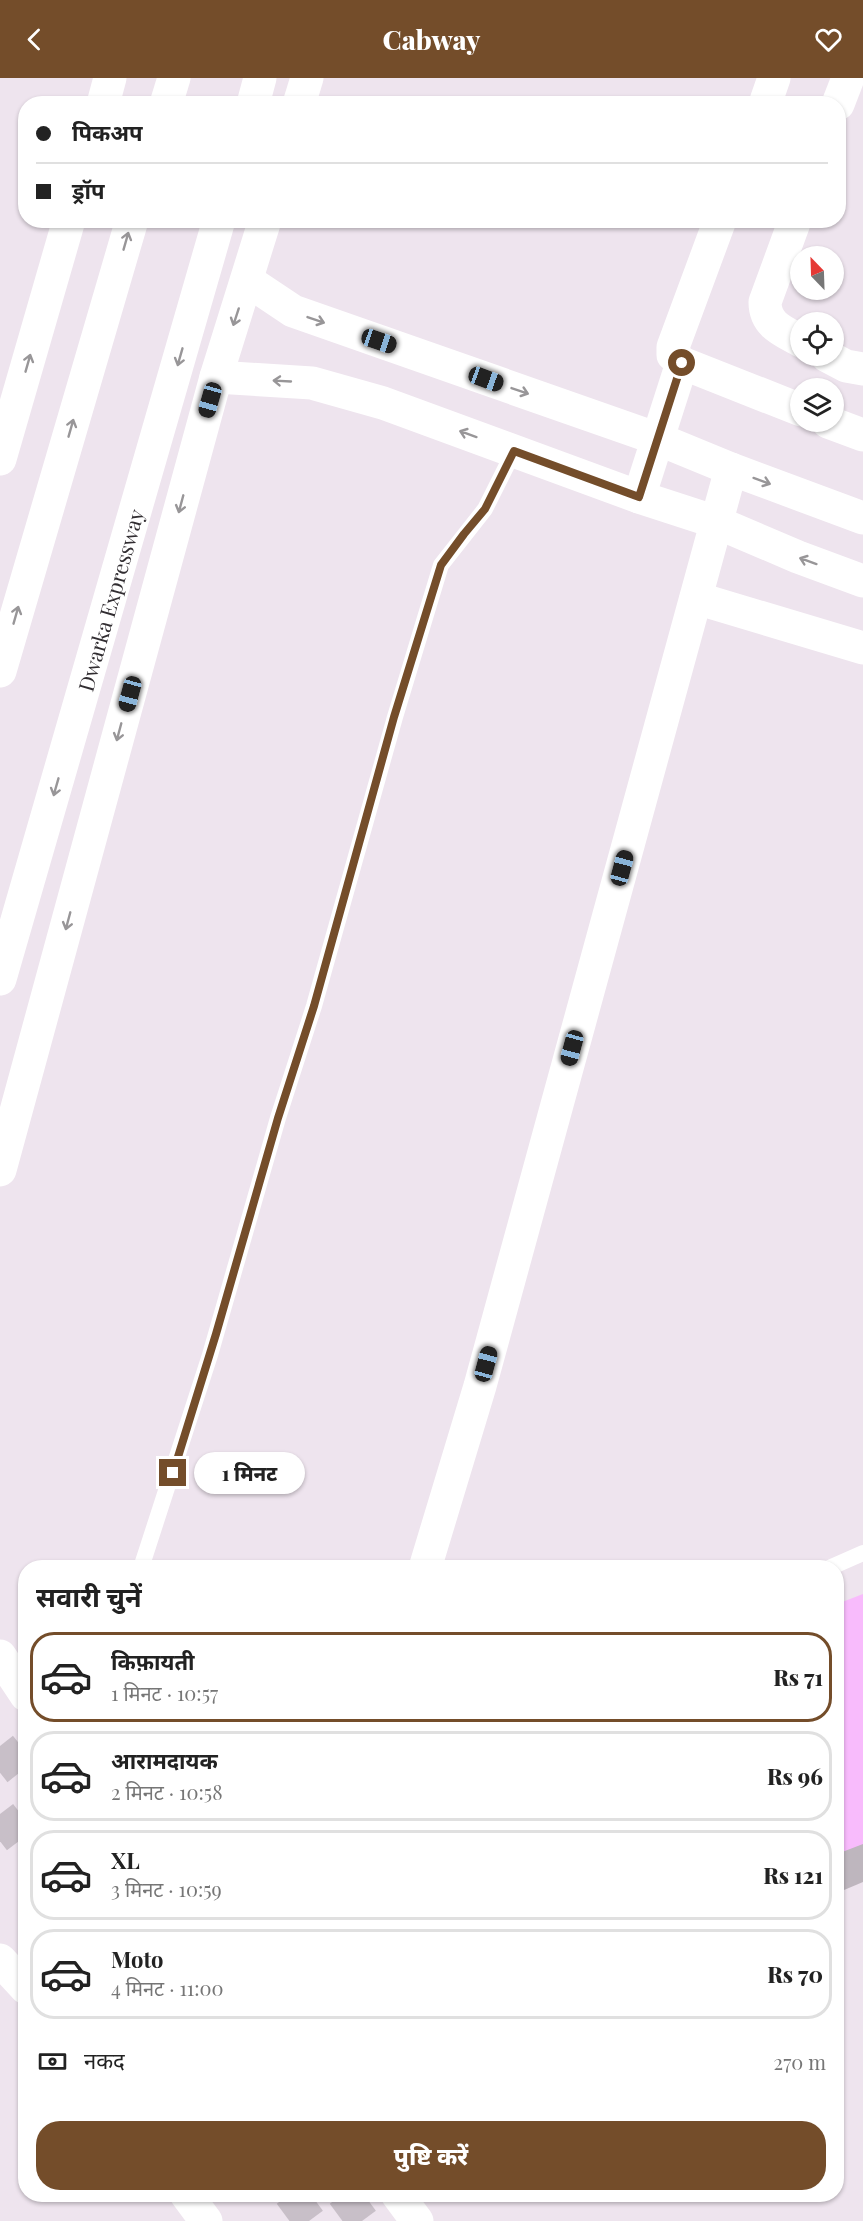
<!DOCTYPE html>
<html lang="hi">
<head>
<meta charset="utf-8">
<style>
	body { margin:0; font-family:"Playfair Display","Noto Sans Devanagari",serif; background:#f6f6f6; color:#222; height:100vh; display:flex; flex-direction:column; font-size:22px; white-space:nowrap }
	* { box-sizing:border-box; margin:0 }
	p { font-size:20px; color:#767676 }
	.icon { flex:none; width:33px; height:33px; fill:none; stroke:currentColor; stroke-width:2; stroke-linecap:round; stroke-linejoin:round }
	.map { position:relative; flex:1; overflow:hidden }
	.drawer { position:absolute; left:18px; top:1482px; width:826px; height:642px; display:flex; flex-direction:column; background:#fff; border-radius:24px; box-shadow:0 2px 4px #0004 }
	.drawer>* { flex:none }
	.guide { position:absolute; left:18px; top:18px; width:828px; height:132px; border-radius:24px; box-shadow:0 2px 4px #0004; display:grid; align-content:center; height:132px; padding:0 18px; background:#fff }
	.needle { width:39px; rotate:337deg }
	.tools { position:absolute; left:790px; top:168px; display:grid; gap:12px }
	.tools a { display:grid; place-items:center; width:54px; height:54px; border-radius:50%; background:#fff; box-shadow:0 2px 4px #0004; font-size:30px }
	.end { position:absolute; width:27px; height:27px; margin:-14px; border:8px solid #744d2a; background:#fff; box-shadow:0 0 0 3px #fff }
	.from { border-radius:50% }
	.bubble { position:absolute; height:42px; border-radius:21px; background:#fff; box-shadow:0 2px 4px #0004; font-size:20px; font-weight:800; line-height:42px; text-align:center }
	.car { position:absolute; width:18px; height:36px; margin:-18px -9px; border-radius:8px; box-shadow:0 0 4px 2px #0007; background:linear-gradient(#222 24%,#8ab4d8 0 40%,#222 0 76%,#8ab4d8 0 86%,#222 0) }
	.guide b { display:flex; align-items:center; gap:21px; height:57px; font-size:22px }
	.guide b+b { border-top:2px solid #e0e0e0 }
	.guide i { width:15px; height:15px; background:#222 }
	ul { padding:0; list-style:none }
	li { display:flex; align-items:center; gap:18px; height:90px; margin:0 12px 9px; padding:0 6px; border:3px solid #e0e0e0; border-radius:24px }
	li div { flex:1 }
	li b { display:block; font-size:22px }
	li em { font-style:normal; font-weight:800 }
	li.on { border-color:#744d2a }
	li>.icon { width:54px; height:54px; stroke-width:1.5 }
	h2 { padding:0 18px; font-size:27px; line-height:72px }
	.pay { display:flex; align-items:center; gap:15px; height:66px; padding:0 18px; font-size:22px }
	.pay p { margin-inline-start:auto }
	.primary-button { display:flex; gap:12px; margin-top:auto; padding:12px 18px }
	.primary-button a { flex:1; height:69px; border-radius:24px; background:#744d2a; color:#fff; font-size:24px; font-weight:800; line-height:69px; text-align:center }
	header { display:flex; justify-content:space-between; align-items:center; height:78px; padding:0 18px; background:#744d2a; color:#fff; font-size:27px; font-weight:800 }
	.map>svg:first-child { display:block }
</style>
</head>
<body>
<header><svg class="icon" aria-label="back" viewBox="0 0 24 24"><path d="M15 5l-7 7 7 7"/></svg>Cabway<svg class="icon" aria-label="heart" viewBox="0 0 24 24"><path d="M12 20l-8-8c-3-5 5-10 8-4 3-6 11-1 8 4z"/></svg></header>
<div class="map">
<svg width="863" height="2143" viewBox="0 0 863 2143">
	<rect width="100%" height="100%" fill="#eee4ee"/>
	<!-- shadow -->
	<path fill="#0003" d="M863,1518V1804L837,1815V1528Z"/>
	<!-- building -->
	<path fill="#f8bbfc" d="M863,1516V1766L837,1776V1526Z"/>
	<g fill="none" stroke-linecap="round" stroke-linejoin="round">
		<!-- secondary-tunnel -->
		<g stroke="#c8bfc8" stroke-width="33" stroke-dasharray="33 16" stroke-linecap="butt">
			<path d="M0,1668L26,1701"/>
			<path d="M0,1736L26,1770"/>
			<path d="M290,2116L310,2143"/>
			<path d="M343,2116L363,2143"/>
		</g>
		<!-- lane -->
		<g stroke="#fff" stroke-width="16">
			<path d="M141,1490L210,1277L278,1040L314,928L395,639L441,487L485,431L514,373"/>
			<path d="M829,1490L863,1475"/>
		</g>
		<!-- street -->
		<g stroke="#fff" stroke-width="33">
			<path d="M765,26L774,0"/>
			<path d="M838,26L848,0"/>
			<path d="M720,142L673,269V277L682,285L801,332"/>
			<path d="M795,142L765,224C765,247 783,253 801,263"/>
			<path d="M248,203L293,233L658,361L731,391L863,440"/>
			<path d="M827,278L846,288L863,291"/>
			<path d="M216,299L312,305L383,325L639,419L716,444L798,479L863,503"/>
			<path d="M828,344L863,357"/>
			<path d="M639,419L682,285"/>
			<path d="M696,520L863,570"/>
			<path d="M425,1490L480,1308L731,391"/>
		</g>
		<!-- secondary -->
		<g stroke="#fff" stroke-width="33">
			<path d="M103,26L110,0"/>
			<path d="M299,26L307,0"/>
			<path d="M0,381L69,142"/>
			<path d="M0,1092L216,299L265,142"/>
			<path d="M0,1578L26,1617"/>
			<path d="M0,1882L26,1910"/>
			<path d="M186,2116L206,2143"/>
			<path d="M397,2116L417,2143"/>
		</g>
		<!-- highway -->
		<g stroke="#fff" stroke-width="33">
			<path d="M166,26L174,0"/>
			<path d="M253,26L260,0"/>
			<path d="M0,593L132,142"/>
			<path d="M0,901L219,142"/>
		</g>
	</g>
	<!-- one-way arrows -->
	<defs><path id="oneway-shaft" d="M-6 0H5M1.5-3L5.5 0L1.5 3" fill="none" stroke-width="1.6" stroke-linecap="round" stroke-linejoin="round" transform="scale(1.5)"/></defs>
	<g stroke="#989698">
		<use href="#oneway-shaft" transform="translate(126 163) rotate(-74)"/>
		<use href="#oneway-shaft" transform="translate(236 239) rotate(108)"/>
		<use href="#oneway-shaft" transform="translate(316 242) rotate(19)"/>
		<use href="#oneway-shaft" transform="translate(180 279) rotate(106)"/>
		<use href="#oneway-shaft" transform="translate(28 285) rotate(-74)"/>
		<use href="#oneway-shaft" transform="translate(282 303) rotate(-177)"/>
		<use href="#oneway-shaft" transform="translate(520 313) rotate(19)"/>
		<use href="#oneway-shaft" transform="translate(71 350) rotate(-74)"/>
		<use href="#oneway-shaft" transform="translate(468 356) rotate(-160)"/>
		<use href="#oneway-shaft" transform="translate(762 403) rotate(20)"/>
		<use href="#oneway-shaft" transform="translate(181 426) rotate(105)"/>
		<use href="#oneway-shaft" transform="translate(808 483) rotate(-160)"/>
		<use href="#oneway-shaft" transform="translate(16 537) rotate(-74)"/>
		<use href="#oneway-shaft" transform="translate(119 654) rotate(105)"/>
		<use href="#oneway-shaft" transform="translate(56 709) rotate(106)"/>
		<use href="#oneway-shaft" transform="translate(68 843) rotate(105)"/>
	</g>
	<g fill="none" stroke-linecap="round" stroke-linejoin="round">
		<!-- route -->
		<path stroke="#744d2a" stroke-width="8" d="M173,1395L216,1256L278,1040L314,928L394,639L441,487L464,456L485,431L514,373L639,419L682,285"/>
	</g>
	<g text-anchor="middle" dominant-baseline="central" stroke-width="4.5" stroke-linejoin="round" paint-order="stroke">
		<!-- street labels -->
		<g font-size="21" fill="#312d31" stroke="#fff">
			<text transform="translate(110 522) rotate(-74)">Dwarka Expressway</text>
		</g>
	</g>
</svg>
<div class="tools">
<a><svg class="needle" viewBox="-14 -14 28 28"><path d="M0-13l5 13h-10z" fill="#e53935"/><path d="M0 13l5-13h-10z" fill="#767676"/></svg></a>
<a><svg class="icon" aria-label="locate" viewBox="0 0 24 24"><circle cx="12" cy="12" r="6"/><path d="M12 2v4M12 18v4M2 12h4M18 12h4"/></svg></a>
<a><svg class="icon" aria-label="layers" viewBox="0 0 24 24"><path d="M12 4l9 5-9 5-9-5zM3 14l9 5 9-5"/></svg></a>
</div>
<i class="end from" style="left:682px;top:285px"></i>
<i class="end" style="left:173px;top:1395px"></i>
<div class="bubble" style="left:194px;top:1374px;width:111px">1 मिनट</div>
<i class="car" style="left:379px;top:263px;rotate:109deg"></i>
<i class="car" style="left:486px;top:301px;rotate:110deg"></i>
<i class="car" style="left:210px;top:322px;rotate:196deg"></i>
<i class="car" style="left:130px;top:616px;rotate:195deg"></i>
<i class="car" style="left:622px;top:790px;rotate:15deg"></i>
<i class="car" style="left:572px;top:970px;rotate:195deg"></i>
<i class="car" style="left:486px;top:1286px;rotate:15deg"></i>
<div class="guide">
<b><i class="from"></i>पिकअप</b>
<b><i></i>ड्रॉप</b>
</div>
<section class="drawer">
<h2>सवारी चुनें</h2>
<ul>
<li class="on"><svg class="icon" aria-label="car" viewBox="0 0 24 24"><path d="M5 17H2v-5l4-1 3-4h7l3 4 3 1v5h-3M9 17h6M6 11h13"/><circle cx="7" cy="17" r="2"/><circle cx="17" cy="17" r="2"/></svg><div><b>किफ़ायती</b><p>1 मिनट · 10:57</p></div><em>Rs 71</em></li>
<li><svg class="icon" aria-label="car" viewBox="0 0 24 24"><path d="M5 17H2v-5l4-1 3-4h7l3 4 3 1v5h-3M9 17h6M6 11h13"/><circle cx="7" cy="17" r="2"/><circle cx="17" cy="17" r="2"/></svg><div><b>आरामदायक</b><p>2 मिनट · 10:58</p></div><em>Rs 96</em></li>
<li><svg class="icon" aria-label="car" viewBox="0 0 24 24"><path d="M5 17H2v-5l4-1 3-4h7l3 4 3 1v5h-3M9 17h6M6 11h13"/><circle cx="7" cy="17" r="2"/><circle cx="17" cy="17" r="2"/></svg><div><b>XL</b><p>3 मिनट · 10:59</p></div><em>Rs 121</em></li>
<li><svg class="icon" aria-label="car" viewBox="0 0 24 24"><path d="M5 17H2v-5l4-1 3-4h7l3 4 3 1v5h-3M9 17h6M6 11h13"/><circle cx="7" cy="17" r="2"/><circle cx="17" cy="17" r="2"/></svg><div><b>Moto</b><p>4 मिनट · 11:00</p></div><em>Rs 70</em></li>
</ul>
<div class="pay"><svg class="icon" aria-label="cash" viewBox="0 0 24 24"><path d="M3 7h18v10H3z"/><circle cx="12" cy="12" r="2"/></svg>नकद<p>270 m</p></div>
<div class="primary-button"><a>पुष्टि करें</a></div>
</section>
</div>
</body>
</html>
